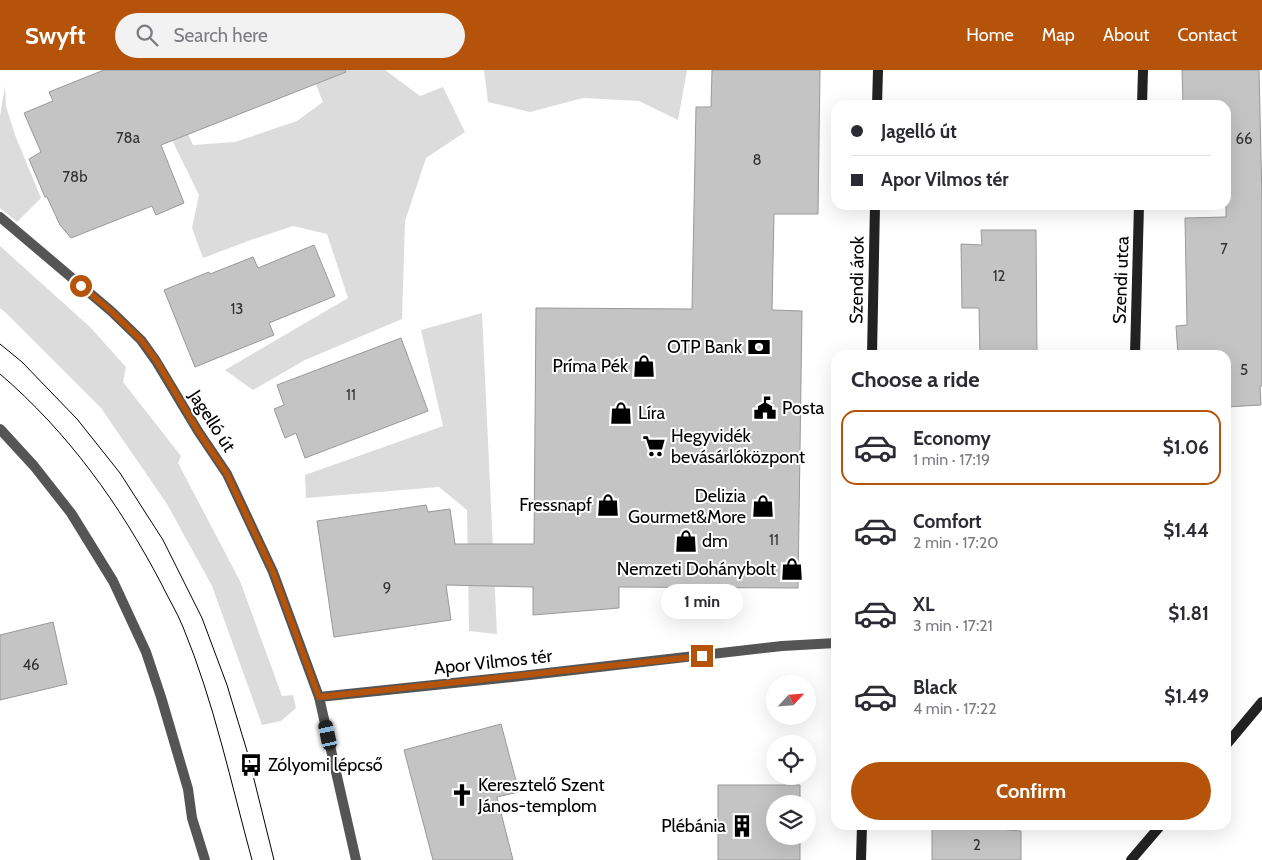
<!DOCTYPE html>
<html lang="en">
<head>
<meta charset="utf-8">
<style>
	body { margin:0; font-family:Cabin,sans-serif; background:#f2f2f3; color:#2b2b33; height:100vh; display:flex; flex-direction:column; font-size:19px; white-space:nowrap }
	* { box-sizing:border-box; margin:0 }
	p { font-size:16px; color:#7c7c81 }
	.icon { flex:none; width:28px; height:28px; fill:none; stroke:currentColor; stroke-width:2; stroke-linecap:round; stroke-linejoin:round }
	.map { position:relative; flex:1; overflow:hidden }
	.details { position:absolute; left:831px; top:280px; width:400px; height:480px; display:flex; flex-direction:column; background:#fff; border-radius:15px; box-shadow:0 5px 20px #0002 }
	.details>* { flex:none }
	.banner { position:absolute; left:831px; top:30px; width:400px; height:110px; border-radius:15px; box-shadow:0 5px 20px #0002; display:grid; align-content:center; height:110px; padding:0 20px; background:#fff }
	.needle { width:32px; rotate:64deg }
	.controls { position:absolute; left:766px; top:605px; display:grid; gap:10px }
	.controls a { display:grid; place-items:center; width:50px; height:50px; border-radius:50%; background:#fff; box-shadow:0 5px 20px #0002; font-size:25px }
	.end { position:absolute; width:22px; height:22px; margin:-11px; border:6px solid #b45309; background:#fff; box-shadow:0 0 0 2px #fff }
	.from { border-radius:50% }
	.bubble { position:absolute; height:35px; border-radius:18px; background:#fff; box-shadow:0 5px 20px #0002; font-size:16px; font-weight:700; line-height:35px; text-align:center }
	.car { position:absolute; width:15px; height:30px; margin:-15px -8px; border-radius:6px; box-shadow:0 0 4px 1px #0007; background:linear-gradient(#222 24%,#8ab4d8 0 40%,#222 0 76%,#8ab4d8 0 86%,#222 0) }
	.banner b { display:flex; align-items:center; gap:18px; height:48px; font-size:19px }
	.banner b+b { border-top:1px solid #e1e1e2 }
	.banner i { width:12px; height:12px; background:#2b2b33 }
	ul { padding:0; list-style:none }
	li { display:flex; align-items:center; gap:15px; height:75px; margin:0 10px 8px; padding:0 10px; border:2px solid transparent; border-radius:15px }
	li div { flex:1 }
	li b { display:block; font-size:19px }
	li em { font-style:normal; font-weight:700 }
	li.current { border-color:#b45309 }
	li>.icon { width:45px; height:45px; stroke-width:1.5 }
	h2 { padding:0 20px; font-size:22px; line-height:60px }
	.button { display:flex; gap:10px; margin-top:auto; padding:10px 20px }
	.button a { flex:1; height:58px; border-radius:30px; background:#b45309; color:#fff; font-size:20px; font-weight:700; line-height:58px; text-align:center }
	header { display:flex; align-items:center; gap:30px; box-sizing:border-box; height:70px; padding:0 25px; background:#b45309; color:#fff }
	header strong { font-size:24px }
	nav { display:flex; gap:28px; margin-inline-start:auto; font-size:18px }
	.search { width:350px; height:45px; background:#f2f2f3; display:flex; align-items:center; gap:12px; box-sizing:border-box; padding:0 18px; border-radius:28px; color:#7c7c81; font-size:19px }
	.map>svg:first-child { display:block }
</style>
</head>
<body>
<header>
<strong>Swyft</strong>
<div class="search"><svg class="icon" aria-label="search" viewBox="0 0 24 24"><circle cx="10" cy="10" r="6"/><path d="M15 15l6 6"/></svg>Search here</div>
<nav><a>Home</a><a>Map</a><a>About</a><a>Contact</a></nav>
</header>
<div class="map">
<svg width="1262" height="790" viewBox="0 0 1262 790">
	<rect width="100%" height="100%" fill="#fff"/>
	<!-- green -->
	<g fill="#dcdcdc">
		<path d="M158,0L193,75L235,72L297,51L323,32L310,0H385L420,26L443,17L465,62L426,88L405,151L402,249L305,290L253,320L225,300L348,228L327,164L293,156L248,171L203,188L192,158L199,125L172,70Z"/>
		<path d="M484,0H687L678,50L639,31L583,28L530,42L488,32Z"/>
		<path d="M5,16L6,36L15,65L41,128L17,152L0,138V46Z"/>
		<path d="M0,176L90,257L126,297L123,312L181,386L178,393L240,511L282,626L293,625L296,638L281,651L262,655L212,516L167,434L101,338L6,243L0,238Z"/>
		<path d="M482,243L497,564L469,561L467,440L439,417L306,428L305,405L443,356L421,260Z"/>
	</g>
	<!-- building -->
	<g fill="#c4c4c4" stroke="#999">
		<path d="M104,0H345L346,2L161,75L184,133L156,145L152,136L71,168L60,155L47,127H45L29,89L41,82L24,43L53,31L49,22Z"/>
		<path d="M712,0H820L818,144H774L772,240L802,241L798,518L619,517V538L533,545V517L446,515L451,550L334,567L317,451L426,435L428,442L450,439L455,474H534L536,238L692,239L696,37H711Z"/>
		<path d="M1182,0H1259L1262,130V316H1260L1261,335L1226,337V285H1178L1176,256L1187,255L1185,148L1226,147V35H1183Z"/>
		<path d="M981,160H1036L1037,285H980L979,238H962L961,174L982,175Z"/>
		<path d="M314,175L335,226L269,253L274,265L195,297L164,220L209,202L210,204L253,187L258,198Z"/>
		<path d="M401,268L428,341L305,388L296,363L285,368L274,339L284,335L277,315Z"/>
		<path d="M53,552L67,614L0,630V565Z"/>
		<path d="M501,654L519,722L497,727L513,790H433L404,680Z"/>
		<path d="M718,715H800V734H775V766H800V790H718Z"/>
		<path d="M932,755H1007V760L1021,761V790H932Z"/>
	</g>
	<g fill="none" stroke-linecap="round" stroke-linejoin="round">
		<!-- street -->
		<g stroke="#555" stroke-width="10">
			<path d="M0,147L111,241L141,270L156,291L198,361L227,404L273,502L319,627L356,790"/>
			<path d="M0,359L34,396L71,443L113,511L146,582L161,627L188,719L192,748L205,790"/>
			<path d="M319,627L521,606L782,576L836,573"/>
		</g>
		<!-- secondary -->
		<g stroke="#222" stroke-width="10">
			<path d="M877,35L878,0"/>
			<path d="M1142,35L1143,0"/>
			<path d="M872,285L875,135"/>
			<path d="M1135,285L1139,135"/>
			<path d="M1226,675L1262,632"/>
			<path d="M861,790L862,755"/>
			<path d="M1131,790L1161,755"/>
		</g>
		<!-- tram -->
		<g stroke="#000" stroke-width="1">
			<path d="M0,274L22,292L77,349L120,403L163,470L202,548L227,615L247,681L274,790"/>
			<path d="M0,304C68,362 120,435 161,513C168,528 177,542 183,557C214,632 231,713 252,790"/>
		</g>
	</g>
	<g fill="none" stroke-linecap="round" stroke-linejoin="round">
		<!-- route -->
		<path stroke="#b45309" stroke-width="6" d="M81,216L111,241L141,270L156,290L198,361L227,404L273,502L319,627L702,586"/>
	</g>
	<!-- icons -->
	<defs>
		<symbol id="bank-bare" viewBox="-9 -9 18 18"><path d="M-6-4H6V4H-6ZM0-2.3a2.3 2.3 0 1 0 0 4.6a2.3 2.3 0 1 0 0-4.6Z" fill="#000" stroke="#fff" stroke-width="2.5" paint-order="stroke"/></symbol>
		<symbol id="shop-bare" viewBox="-9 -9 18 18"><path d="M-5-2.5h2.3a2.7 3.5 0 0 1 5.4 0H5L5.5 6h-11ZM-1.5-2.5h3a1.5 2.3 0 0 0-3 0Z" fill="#000" stroke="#fff" stroke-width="2.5" paint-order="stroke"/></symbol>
		<symbol id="civic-bare" viewBox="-9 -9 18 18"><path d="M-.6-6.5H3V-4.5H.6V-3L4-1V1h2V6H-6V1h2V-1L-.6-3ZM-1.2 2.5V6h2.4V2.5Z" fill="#000" stroke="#fff" stroke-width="2.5" paint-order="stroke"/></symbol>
		<symbol id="supermarket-bare" viewBox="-9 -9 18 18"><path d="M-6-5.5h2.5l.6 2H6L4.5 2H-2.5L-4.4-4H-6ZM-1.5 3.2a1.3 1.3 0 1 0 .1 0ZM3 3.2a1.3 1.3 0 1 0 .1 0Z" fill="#000" stroke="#fff" stroke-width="2.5" paint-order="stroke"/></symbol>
		<symbol id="bus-bare" viewBox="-9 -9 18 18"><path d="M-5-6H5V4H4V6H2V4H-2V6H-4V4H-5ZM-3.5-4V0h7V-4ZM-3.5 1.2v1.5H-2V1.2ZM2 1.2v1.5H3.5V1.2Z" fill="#000" stroke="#fff" stroke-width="2.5" paint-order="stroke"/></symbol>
		<symbol id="church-bare" viewBox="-9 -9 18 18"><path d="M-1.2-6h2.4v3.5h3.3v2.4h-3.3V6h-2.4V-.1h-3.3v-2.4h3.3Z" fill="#000" stroke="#fff" stroke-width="2.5" paint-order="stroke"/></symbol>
		<symbol id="building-bare" viewBox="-9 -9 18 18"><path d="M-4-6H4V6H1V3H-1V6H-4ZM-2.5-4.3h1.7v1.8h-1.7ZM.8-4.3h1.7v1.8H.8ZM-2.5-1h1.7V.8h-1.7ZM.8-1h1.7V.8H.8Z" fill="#000" stroke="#fff" stroke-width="2.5" paint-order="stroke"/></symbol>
	</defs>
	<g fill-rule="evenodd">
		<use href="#bank-bare" x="743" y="261" width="32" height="32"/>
		<use href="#shop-bare" x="628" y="280" width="32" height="32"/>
		<use href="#civic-bare" x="749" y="322" width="32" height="32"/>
		<use href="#shop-bare" x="605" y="327" width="32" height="32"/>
		<use href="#supermarket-bare" x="638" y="360" width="32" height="32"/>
		<use href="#shop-bare" x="592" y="419" width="32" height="32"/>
		<use href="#shop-bare" x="747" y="420" width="32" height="32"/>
		<use href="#shop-bare" x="670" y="455" width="32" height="32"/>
		<use href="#shop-bare" x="776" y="483" width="32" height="32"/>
		<use href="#bus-bare" x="235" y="679" width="32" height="32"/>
		<use href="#church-bare" x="446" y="709" width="32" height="32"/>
		<use href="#building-bare" x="726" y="740" width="32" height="32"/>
	</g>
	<g text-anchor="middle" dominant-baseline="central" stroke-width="4" stroke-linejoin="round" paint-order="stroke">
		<!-- number labels -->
		<g font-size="15" fill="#313131">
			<text x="128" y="68">78a</text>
			<text x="1244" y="69">66</text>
			<text x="757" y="90">8</text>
			<text x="75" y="107">78b</text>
			<text x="1224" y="179">7</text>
			<text x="999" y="206">12</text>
			<text x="237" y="239">13</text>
			<text x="1244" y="300">5</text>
			<text x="351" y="325">11</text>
			<text x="774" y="470">11</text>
			<text x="387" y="518">9</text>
			<text x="31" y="595">46</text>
			<text x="977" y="775">2</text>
		</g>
		<!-- street labels -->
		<g font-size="18" fill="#000" stroke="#fff">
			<text transform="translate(857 210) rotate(-89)">Szendi árok</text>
			<text transform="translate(1121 210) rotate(-88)">Szendi utca</text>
			<text transform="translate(212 351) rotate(57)">Jagelló út</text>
			<text transform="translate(493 592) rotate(-6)">Apor Vilmos tér</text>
		</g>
		<!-- poi labels -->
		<g font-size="18" fill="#000" stroke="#fff" text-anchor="end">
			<text x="742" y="277">OTP Bank</text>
			<text x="628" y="296">Príma Pék</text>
			<text x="782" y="338" text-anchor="start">Posta</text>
			<text x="638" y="343" text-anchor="start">Líra</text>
			<text x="671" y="366" text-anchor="start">Hegyvidék<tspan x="671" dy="21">bevásárlóközpont</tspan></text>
			<text x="746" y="426">Delizia<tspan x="746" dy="21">Gourmet&amp;More</tspan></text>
			<text x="592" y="435">Fressnapf</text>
			<text x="702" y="471" text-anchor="start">dm</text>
			<text x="776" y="499">Nemzeti Dohánybolt</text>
			<text x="268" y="695" text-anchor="start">Zólyomi lépcső</text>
			<text x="478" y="715" text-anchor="start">Keresztelő Szent<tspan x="478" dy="21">János-templom</tspan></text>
			<text x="726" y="756">Plébánia</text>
		</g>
	</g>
</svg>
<div class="controls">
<a><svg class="needle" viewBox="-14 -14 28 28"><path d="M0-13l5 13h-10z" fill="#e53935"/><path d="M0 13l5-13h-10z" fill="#7c7c81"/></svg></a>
<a><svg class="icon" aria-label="locate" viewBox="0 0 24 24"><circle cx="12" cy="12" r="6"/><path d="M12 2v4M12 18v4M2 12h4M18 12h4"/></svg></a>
<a><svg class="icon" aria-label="layers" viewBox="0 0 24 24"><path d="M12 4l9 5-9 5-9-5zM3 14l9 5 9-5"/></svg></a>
</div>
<i class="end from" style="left:81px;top:216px"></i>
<i class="end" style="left:702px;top:586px"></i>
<div class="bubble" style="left:661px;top:514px;width:82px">1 min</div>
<i class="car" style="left:328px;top:665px;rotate:348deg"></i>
<div class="banner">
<b><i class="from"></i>Jagelló út</b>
<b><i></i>Apor Vilmos tér</b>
</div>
<section class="details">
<h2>Choose a ride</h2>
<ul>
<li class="current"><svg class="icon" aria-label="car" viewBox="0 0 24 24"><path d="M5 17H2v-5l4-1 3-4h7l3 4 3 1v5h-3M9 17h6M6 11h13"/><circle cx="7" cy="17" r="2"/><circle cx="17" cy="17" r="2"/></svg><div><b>Economy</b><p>1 min · 17:19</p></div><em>$1.06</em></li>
<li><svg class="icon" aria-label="car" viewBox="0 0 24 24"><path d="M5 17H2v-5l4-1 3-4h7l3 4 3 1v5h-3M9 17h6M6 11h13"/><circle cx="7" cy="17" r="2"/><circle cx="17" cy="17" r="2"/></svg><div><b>Comfort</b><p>2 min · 17:20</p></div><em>$1.44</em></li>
<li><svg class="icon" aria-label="car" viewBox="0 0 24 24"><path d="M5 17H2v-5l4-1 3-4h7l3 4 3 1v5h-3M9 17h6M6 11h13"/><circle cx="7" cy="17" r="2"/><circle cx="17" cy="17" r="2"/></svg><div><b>XL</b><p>3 min · 17:21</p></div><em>$1.81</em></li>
<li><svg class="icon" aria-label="car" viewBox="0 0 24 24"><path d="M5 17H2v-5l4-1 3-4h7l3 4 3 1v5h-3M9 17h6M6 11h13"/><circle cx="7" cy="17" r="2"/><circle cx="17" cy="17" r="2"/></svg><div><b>Black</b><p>4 min · 17:22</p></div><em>$1.49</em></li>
</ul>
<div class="button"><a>Confirm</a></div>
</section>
</div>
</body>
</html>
